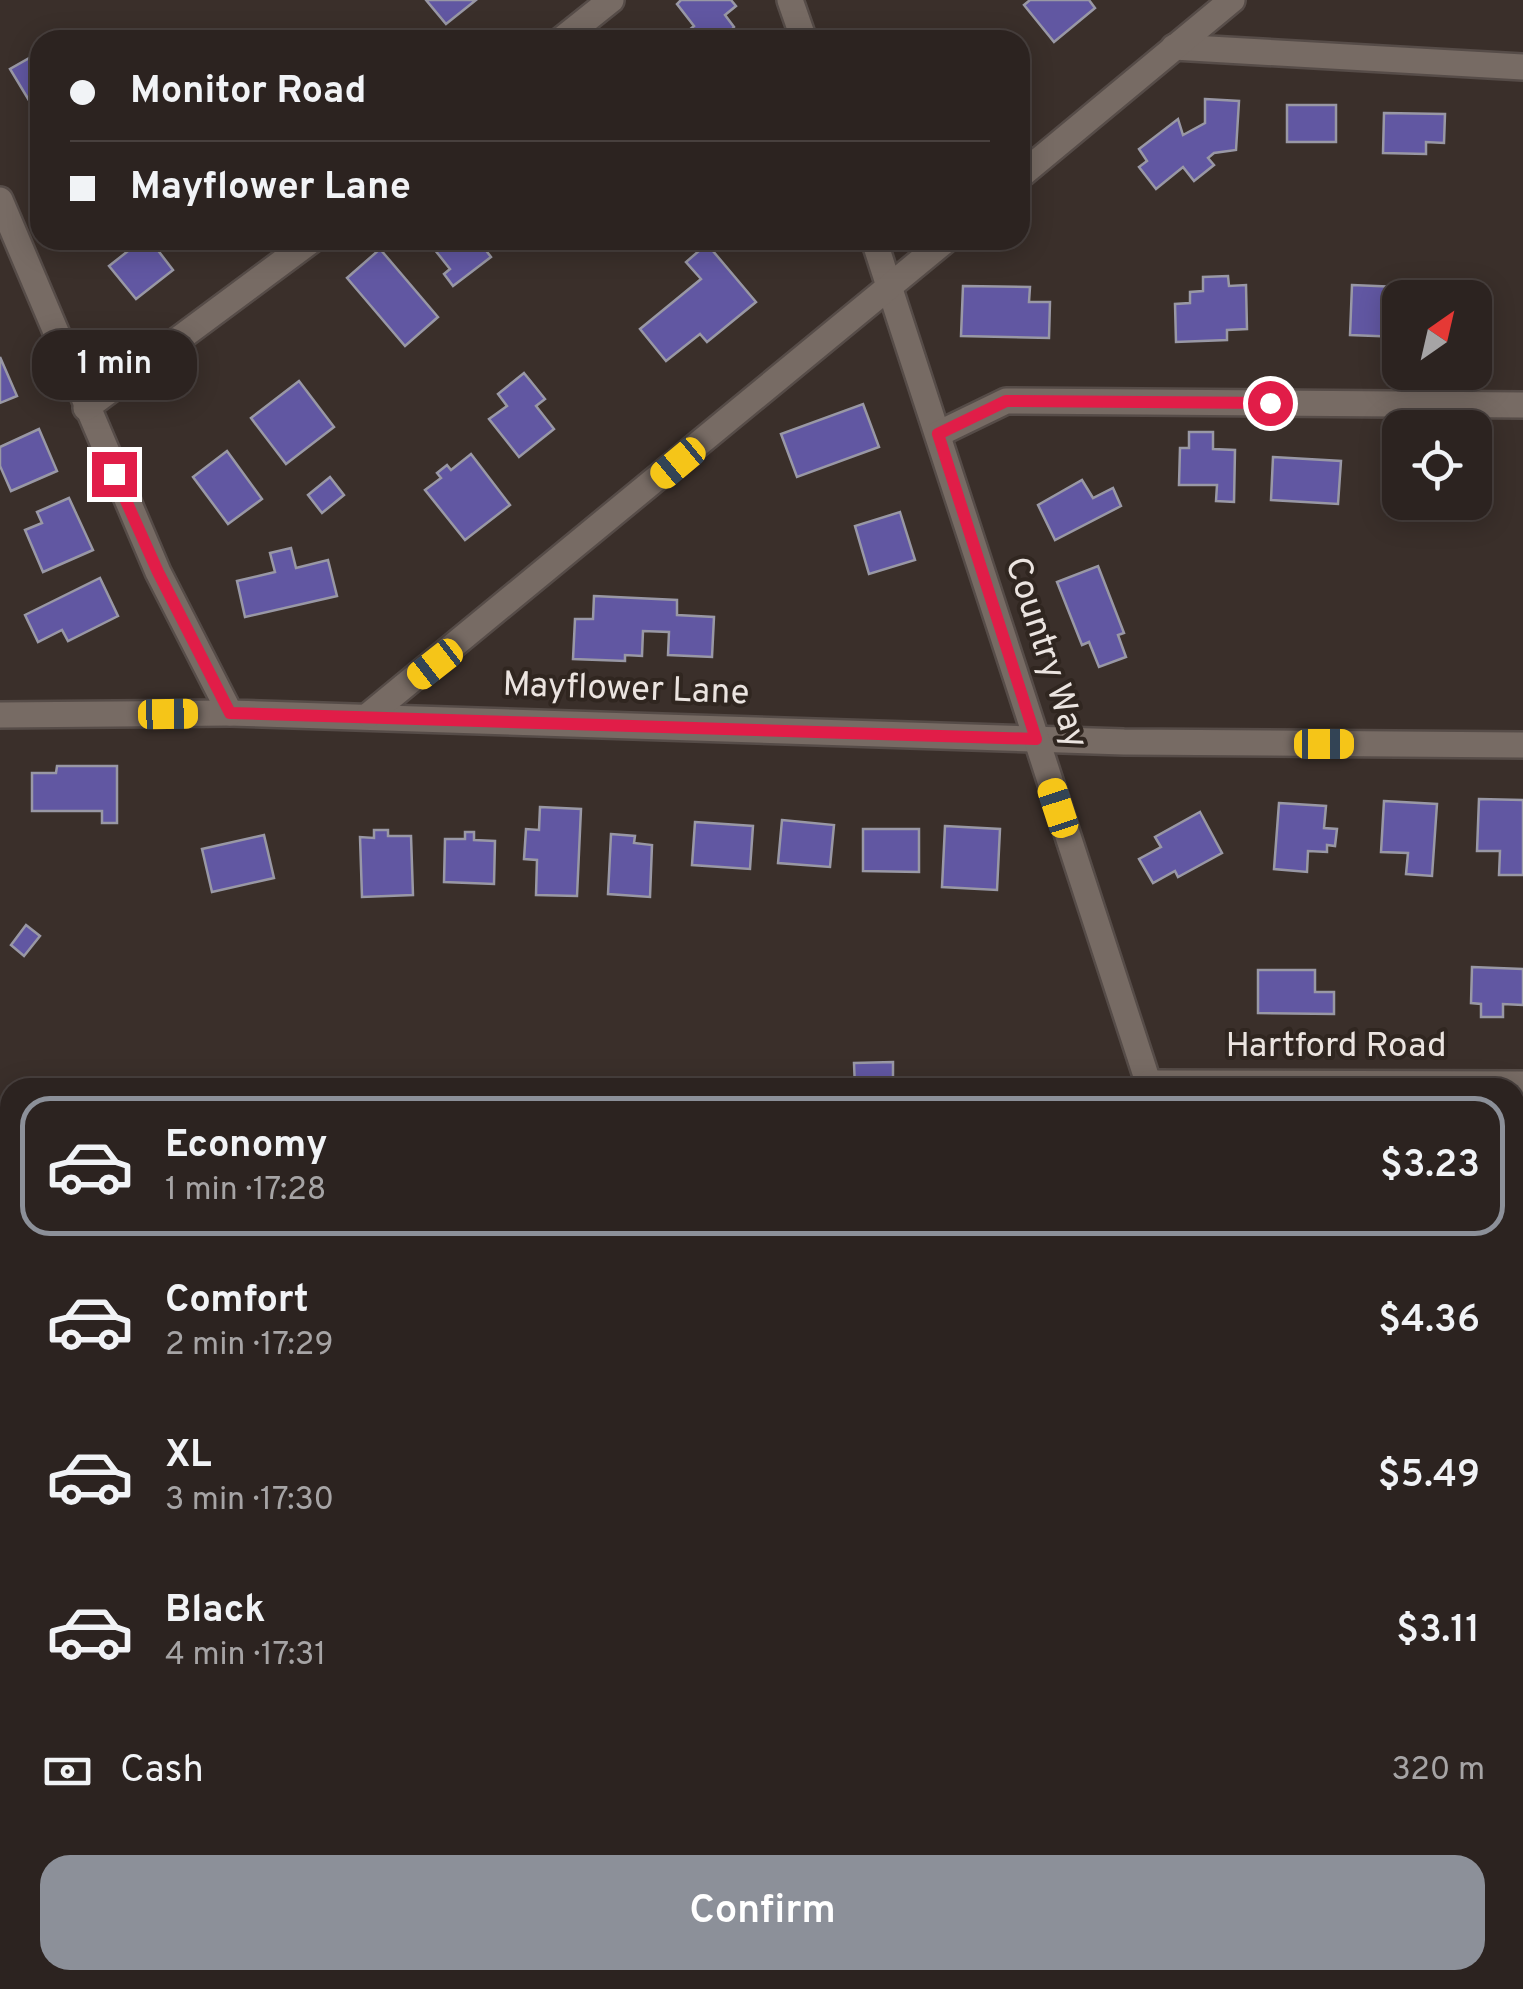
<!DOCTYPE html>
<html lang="en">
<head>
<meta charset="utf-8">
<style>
	body { margin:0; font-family:Overpass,sans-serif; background:#382f2d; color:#f1f3f6; height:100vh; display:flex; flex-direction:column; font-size:38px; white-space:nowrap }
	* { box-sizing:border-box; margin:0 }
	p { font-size:32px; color:#a6a4a5 }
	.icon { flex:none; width:55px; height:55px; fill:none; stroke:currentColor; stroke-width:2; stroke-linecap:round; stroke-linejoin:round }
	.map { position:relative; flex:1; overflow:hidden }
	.panel { position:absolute; left:0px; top:1078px; width:1525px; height:912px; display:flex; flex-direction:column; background:#2c2320; border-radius:30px 30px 0 0; box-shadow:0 5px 25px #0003,0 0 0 2px #48403e }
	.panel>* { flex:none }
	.banner { position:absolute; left:30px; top:30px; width:1000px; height:220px; border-radius:30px; box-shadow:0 5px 25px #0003,0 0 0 2px #48403e; display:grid; align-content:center; height:220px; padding:0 40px; background:#2c2320 }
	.needle { width:65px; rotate:34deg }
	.buttons { position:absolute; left:1382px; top:280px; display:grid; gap:20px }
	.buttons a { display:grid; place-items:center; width:110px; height:110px; border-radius:20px; background:#2c2320; box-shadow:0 5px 25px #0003,0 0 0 2px #48403e; font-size:50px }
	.end { position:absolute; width:45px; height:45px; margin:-22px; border:12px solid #e11d48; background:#fff; box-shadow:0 0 0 5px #fff }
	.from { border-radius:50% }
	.bubble { position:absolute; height:70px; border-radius:30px; background:#2c2320; box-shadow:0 5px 25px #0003,0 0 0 2px #48403e; font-size:32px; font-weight:600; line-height:70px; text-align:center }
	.car { position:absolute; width:30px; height:60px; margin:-30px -15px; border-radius:12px; box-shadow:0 0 8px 2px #0007; background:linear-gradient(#f5c518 24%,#345 0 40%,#f5c518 0 76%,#345 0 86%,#f5c518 0) }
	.banner b { display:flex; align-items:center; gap:35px; height:95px; font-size:38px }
	.banner b+b { border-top:2px solid #48403e }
	.banner i { width:25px; height:25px; background:#f1f3f6 }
	ul { padding:18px 0 0; list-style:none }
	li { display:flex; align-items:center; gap:30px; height:140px; margin:0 20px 15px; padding:0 20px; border:5px solid transparent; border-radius:30px }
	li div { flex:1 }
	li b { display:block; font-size:38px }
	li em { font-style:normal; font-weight:600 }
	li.current { border-color:#8c9099 }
	li>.icon { width:90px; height:90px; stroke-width:1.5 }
	.pay { display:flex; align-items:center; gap:25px; height:110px; padding:0 40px; font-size:38px }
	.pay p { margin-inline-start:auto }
	.primary-button { display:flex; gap:20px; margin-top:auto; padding:20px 40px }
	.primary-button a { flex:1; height:115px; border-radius:30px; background:#8c9099; color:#fff; font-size:40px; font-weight:600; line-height:115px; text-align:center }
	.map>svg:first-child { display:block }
</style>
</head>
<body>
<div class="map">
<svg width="1523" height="1989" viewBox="0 0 1523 1989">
	<rect width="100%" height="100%" fill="#3a2f2a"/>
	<!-- green -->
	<g fill="#3a5227">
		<path d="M0,1545L10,1554V1657L0,1658Z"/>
		<path d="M879,1980H1101L1104,1989H881Z"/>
	</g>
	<!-- building -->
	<g fill="#6157a2" stroke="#9998a5" stroke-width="2.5">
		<path d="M426,0H476L446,24Z"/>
		<path d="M681,0H731L736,6L725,15L734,27L722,40H677L694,26L677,4Z"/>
		<path d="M1030,0H1089L1095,8L1054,42L1024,5Z"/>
		<path d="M40,52V103L33,107L10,69Z"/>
		<path d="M1205,99L1239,101L1236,150L1214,153L1208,158L1214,165L1194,181L1183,167L1156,189L1139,167L1147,161L1139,149L1178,119L1183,135L1205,123Z"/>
		<rect x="1287" y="105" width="49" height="37"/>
		<path d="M1384,113L1445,114L1444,143L1426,142V154L1383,153Z"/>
		<path d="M142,240H150L173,270L136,299L109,266Z"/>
		<path d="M427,240H478L491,257L453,286L444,274L450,269Z"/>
		<path d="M707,244L756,302L707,342L700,334L666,361L640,329L701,279L686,262Z"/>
		<path d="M380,249L438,317L405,346L347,278Z"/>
		<path d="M1228,276L1229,286L1246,285L1247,329L1227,330V340L1176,342L1175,304L1190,303V292L1203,291V277Z"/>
		<path d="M1352,285L1423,288V298H1400V337L1350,335Z"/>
		<path d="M963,286L1030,287L1029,302H1050L1049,338L961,336Z"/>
		<path d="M0,357L17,396L0,403Z"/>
		<path d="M524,373L545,399L536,406L554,429L519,457L489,419L507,406L498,394Z"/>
		<path d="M299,381L334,427L286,464L251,418Z"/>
		<path d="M863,404L879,447L797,477L781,434Z"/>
		<path d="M39,429L57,471L11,491L0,466V447Z"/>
		<path d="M1189,432H1213V449L1235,450L1234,502L1216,501L1217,485H1179L1180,448H1189Z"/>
		<path d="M227,451L262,499L228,524L193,477Z"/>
		<path d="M1400,453V491H1392L1393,454Z"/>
		<path d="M471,454L510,505L465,540L425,490L441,478L437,473L447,465L451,470Z"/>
		<path d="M1273,457L1341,461L1338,504L1271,500Z"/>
		<path d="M330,477L344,495L322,513L308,495Z"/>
		<path d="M1082,480L1093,498L1113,488L1121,506L1055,540L1038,505Z"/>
		<path d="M69,498L93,550L43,572L25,530L42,523L37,512Z"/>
		<path d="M900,512L915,560L869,574L855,526Z"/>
		<path d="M291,548L296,568L328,560L337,596L245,617L237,581L275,572L270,553Z"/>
		<path d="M1098,566L1124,633L1118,635L1126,657L1099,667L1089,642L1082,645L1057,582Z"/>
		<path d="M100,578L118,616L68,641L62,630L38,642L25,615Z"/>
		<path d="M594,596L677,600V615L714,617L712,657L668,655L669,632L643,631L642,656L625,655V661L573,659L575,619H593Z"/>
		<path d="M57,766H117V823H102V811H32V773H56Z"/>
		<path d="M1479,799L1523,800V875H1499L1500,851H1477Z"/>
		<path d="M1384,801L1437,804L1432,876L1406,874L1408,853L1381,852Z"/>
		<path d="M1279,803L1326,806L1324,828L1337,829L1335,846L1327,845V852L1308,851L1307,872L1274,869Z"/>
		<path d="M540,807L581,809L577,896L536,895L537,860L524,859L526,829L539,830Z"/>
		<path d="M1200,812L1222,853L1178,877L1175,871L1153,883L1139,859L1161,847L1155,837Z"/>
		<path d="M782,820L834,825L830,867L778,863Z"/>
		<path d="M695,822L753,826L750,869L692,865Z"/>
		<path d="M945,826L1000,829L997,890L942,887Z"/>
		<path d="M863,829H919V872L863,871Z"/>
		<path d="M374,830H388V836H411L413,895L362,897L360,837L374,838Z"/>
		<path d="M465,832H474V840L495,841L494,884L444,882L445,839H465Z"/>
		<path d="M611,834L635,836L634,843L652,845L650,897L608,894Z"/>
		<path d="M264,835L274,878L212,892L202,849Z"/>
		<path d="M26,925L40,936L24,956L11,945Z"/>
		<path d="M1472,967L1523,969V1005L1503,1004V1017H1481V1004L1471,1003Z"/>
		<path d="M1258,970H1315V992H1334V1014L1258,1013Z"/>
		<path d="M893,1062V1088H855L854,1063Z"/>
		<rect x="679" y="1082" width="48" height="6"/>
		<path d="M1083,1085V1088H1020V1086Z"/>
		<path d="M0,1664H10V1692L0,1693Z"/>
	</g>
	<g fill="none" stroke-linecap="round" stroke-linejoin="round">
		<defs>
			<g id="service">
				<path d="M1515,1631L1523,1605"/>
				<path d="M1515,1654L1523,1656"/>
				<path d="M1515,1825L1523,1807"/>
				<path d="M1450,1989V1980"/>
			</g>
			<g id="minor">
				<path d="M790,0L804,40"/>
				<path d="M561,40L611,0"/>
				<path d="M1174,47L1523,67"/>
				<path d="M1020,176L1232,0"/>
				<path d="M0,200L158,572L230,713L1124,742L1523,745"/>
				<path d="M874,240L1150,1088"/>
				<path d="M86,408L312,240"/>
				<path d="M938,434L1006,401L1523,405"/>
				<path d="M0,715L230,713"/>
				<path d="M369,715L946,240"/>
				<path d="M1149,1083L1523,1084"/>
				<path d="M714,1980L717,1989"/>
			</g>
			<g id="secondary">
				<path d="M0,1534H10"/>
				<path d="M1515,1541L1523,1543"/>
			</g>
		</defs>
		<!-- service casing -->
		<use href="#service" stroke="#564c48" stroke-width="22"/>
		<!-- minor casing -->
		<use href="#minor" stroke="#564c48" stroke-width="30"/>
		<!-- secondary casing -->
		<use href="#secondary" stroke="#564c48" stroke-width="30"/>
		<!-- service -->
		<use href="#service" stroke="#776b64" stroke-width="18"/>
		<!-- minor -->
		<use href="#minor" stroke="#776b64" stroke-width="25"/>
		<!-- secondary -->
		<use href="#secondary" stroke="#977c57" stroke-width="25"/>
	</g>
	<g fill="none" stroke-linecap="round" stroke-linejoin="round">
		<!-- route -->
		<path stroke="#e11d48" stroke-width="12" d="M114,474L158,572L230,713L1036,739L938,434L1006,401L1270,403"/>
	</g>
	<g text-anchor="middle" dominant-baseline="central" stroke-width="8" stroke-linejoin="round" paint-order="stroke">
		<!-- street labels -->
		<g font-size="35" fill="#ebe4e0" stroke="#302620">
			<text transform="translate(1045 653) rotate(72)">Country Way</text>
			<text transform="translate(626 690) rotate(2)">Mayflower Lane</text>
			<text x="1336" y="1047">Hartford Road</text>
		</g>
	</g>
</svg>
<div class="buttons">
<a><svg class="needle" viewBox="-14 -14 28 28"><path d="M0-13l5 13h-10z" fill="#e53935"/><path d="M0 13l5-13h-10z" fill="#a6a4a5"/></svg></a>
<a><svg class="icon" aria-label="locate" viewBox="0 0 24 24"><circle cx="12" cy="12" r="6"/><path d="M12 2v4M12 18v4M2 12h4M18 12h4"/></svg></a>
</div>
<i class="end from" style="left:1270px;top:403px"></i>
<i class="end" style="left:114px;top:474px"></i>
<div class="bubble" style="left:32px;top:330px;width:165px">1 min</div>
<i class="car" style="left:678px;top:463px;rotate:230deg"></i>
<i class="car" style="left:435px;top:664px;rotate:232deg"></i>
<i class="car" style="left:168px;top:714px;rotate:89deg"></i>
<i class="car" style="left:1324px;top:744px;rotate:90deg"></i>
<i class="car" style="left:1058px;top:808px;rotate:342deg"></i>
<div class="banner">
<b><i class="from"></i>Monitor Road</b>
<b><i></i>Mayflower Lane</b>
</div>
<section class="panel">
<ul>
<li class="current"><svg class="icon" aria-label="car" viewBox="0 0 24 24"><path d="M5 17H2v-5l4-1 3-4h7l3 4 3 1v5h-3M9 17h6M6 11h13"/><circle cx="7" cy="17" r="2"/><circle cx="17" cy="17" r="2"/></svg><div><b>Economy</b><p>1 min · 17:28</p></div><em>$3.23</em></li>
<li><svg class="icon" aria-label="car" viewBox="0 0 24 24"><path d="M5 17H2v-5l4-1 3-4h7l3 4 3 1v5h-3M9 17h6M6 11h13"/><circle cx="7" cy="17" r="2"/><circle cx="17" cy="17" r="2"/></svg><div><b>Comfort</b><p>2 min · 17:29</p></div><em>$4.36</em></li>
<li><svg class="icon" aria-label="car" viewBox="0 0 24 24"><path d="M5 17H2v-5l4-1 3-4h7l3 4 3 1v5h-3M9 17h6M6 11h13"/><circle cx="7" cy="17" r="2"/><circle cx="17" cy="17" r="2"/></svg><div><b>XL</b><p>3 min · 17:30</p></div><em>$5.49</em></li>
<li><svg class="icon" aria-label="car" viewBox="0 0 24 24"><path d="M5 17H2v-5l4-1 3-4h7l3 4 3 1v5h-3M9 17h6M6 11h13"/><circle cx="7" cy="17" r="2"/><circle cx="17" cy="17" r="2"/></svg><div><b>Black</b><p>4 min · 17:31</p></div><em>$3.11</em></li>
</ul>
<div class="pay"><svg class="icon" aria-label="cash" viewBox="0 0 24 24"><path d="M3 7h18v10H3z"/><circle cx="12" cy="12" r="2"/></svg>Cash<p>320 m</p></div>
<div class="primary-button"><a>Confirm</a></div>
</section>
</div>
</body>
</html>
